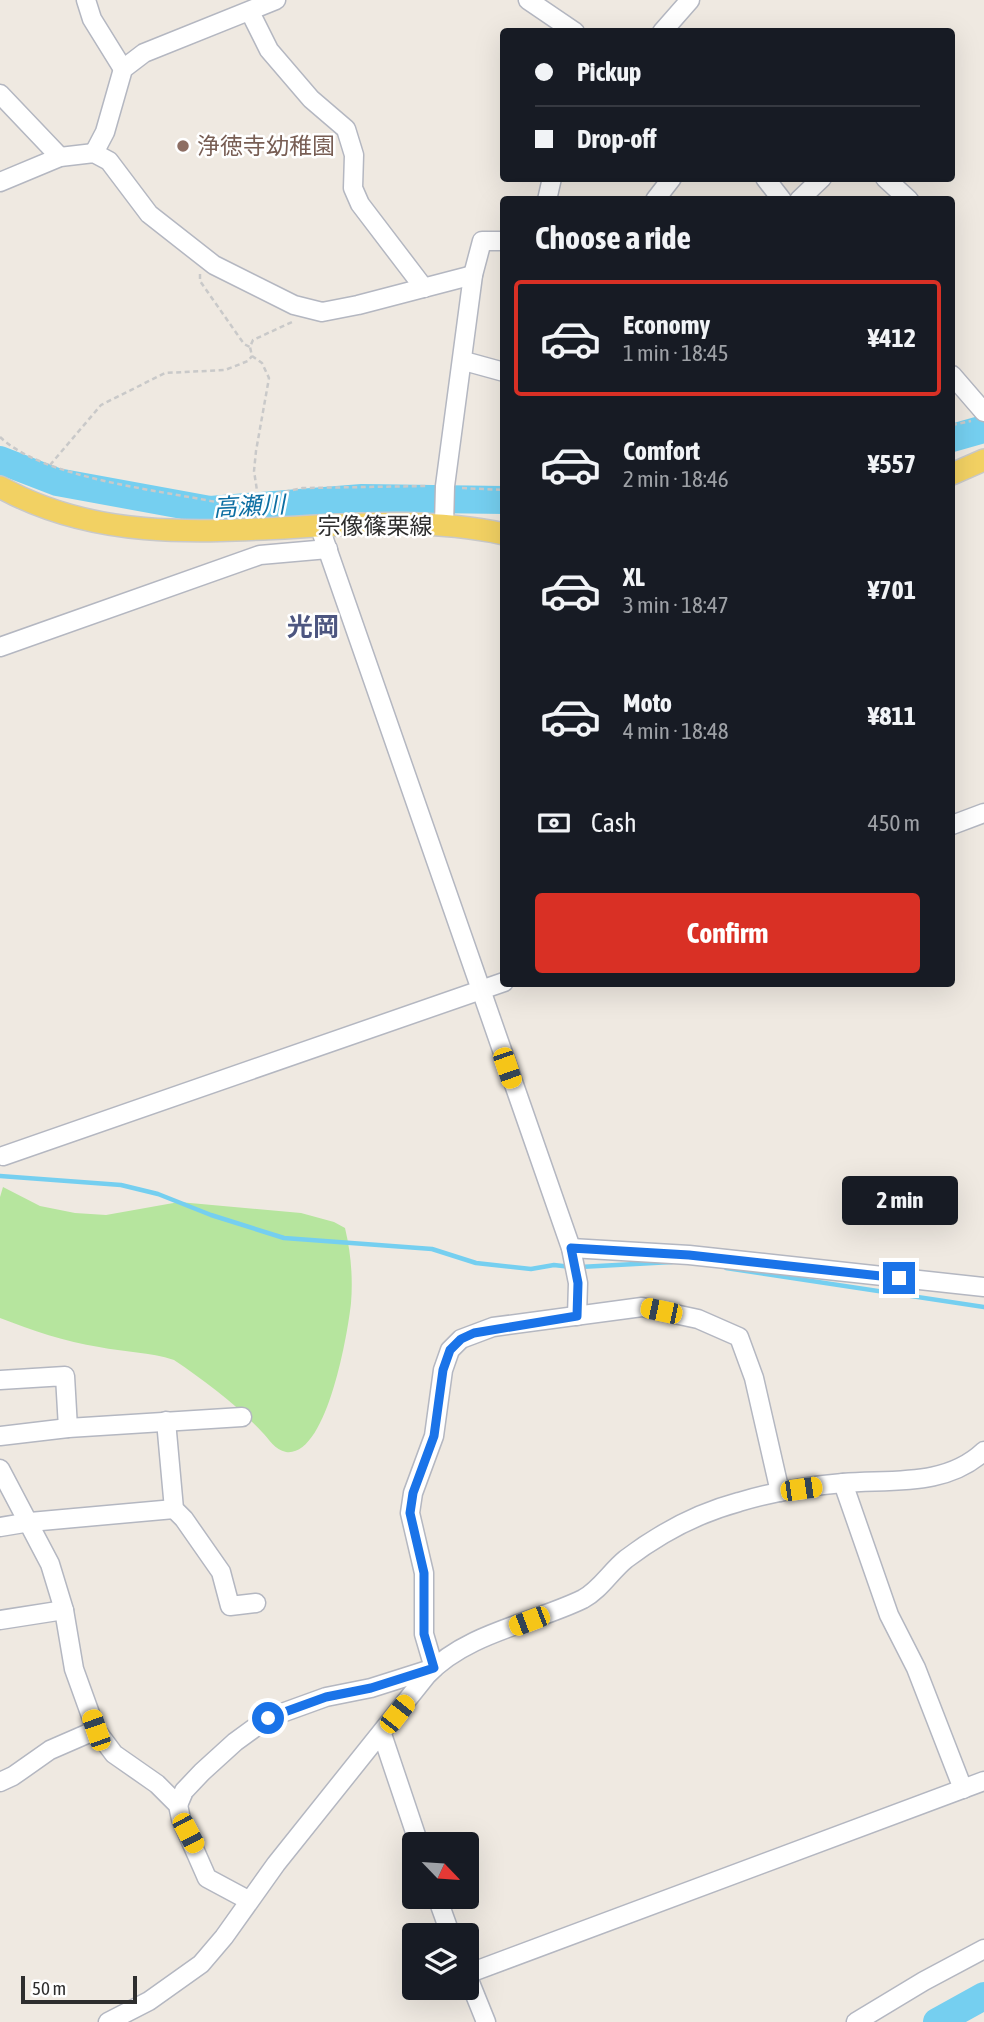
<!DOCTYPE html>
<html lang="en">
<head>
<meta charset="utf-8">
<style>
	body { margin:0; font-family:"Asap Condensed","Noto Sans JP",sans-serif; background:#242831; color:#f1f3f6; height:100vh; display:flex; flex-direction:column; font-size:26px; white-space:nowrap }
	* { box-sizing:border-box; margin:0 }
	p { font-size:23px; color:#9ea1a6 }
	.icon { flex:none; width:38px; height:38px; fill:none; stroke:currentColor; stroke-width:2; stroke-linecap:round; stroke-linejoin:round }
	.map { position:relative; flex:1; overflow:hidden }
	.side { position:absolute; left:500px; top:196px; width:455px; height:791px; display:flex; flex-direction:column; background:#171b24; border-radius:7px; box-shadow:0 7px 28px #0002 }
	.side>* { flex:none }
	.banner { position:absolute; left:500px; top:28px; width:455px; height:154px; border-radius:7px; box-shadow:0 7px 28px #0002; display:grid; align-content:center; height:154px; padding:0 35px; background:#171b24 }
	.needle { width:46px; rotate:115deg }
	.buttons { position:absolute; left:402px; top:1832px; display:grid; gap:14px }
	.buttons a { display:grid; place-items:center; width:77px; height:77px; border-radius:7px; background:#171b24; box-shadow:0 7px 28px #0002; font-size:35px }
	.scale { position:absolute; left:21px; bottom:18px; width:116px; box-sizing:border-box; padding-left:7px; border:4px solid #2e2e2e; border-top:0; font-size:19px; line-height:24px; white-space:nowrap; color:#2e2e2e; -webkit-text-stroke:5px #fff; paint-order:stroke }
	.end { position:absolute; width:32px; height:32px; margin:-16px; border:9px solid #1a73e8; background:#fff; box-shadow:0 0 0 4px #fff }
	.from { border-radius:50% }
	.bubble { position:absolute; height:49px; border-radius:7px; background:#171b24; box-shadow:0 7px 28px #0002; font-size:23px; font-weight:700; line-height:49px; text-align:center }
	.car { position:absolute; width:21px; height:42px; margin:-21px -10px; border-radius:9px; box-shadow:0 0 5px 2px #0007; background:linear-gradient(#f5c518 24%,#345 0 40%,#f5c518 0 76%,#345 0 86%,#f5c518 0) }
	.banner b { display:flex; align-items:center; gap:24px; height:66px; font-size:26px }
	.banner b+b { border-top:2px solid #363941 }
	.banner i { width:18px; height:18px; background:#f1f3f6 }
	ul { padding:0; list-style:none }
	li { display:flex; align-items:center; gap:21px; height:116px; margin:0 14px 10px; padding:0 21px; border:4px solid transparent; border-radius:7px }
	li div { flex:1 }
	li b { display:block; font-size:26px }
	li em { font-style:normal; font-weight:700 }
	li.selected { border-color:#d93025 }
	li>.icon { width:63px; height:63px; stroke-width:1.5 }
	h2 { padding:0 35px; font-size:32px; line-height:84px }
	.pay { display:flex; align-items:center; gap:18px; height:77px; padding:0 35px; font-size:26px }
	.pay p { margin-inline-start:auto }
	.primary-button { display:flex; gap:14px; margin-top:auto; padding:14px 35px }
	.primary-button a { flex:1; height:80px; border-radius:7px; background:#d93025; color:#fff; font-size:28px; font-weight:700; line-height:80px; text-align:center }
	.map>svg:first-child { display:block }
</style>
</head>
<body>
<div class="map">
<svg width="984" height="2022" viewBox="0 0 984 2022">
	<rect width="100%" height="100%" fill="#efe9e1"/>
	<!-- green -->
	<path fill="#b6e59e" d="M3,1187L40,1206L75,1213L106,1215L179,1202L301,1213L334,1222L345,1228C351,1253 353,1278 351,1303C348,1332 327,1458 286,1452C275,1450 269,1439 262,1432C236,1404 205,1381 174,1360C150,1352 124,1352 99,1347C65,1342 32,1330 0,1318V1197Z"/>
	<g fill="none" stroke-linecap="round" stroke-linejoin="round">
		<!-- stream -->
		<g stroke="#75cff0" stroke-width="4.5">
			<path d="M0,1176L121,1185L158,1194L211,1215L284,1238L432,1249L476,1263L531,1269L554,1265L571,1267"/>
			<path d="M580,1267L672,1262"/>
			<path d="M726,1268L984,1307"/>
		</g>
		<!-- river -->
		<g stroke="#75cff0" stroke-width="28">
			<path d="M952,438L984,429"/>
			<path d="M0,460L57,482L210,510L362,498L504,500"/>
			<path d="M937,2022L984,1996"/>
		</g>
		<defs>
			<g id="minor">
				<path d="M86,0L92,19L123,69"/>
				<path d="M528,0L575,32"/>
				<path d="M250,12L269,50L311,99L346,129L354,155L353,188L360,204L424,288"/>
				<path d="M662,32L690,0"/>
				<path d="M0,94L60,157"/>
				<path d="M94,153L105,132L123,69L144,53L276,0"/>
				<path d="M765,178L782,200"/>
				<path d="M885,178L909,200"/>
				<path d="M0,182L60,157L94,153L109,161L149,214L214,265L294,305L322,312L358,305L473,275"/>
				<path d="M547,200L552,178"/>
				<path d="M655,200L672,178"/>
				<path d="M799,200L822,178"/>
				<path d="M464,361L504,372"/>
				<path d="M952,375L984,412"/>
				<path d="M319,525L571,1248L578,1283L577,1316"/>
				<path d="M444,525L445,486L473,275L482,241H504"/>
				<path d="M0,647L260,555L328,549"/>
				<path d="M952,825L984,813"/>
				<path d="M3,1156L504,982"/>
				<path d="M571,1248L689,1255L984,1287"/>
				<path d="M0,1380L65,1376L68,1428"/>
				<path d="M166,1421L174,1509L184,1519L221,1572L230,1606L256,1603"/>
				<path d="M0,1436L68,1428L242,1417"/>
				<path d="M0,1469L50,1564L64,1610L74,1669L96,1730L114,1754L157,1784L178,1805L181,1819L207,1878L248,1900"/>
				<path d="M843,1483L889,1615L916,1668L963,1789"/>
				<path d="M0,1527L30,1522L174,1509"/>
				<path d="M0,1620L64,1610"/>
				<path d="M382,1734L419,1844"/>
				<path d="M0,1782L13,1776L50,1750L96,1730"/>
				<path d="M178,1805L184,1791L202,1772L235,1742L268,1718L326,1697L371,1688L434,1668L424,1634V1573L410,1513L413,1493L434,1436L443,1370L450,1350L461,1339L493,1327L642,1307L698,1319L739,1337L754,1378L780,1492"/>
				<path d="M437,1897L451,1936"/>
				<path d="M467,1974L984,1781"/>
				<path d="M467,1975L486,2022"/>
				<path d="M108,2022L149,2001L201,1964L224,1937L276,1864L427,1675C466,1633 534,1623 583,1599C600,1590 611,1571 626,1559C659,1534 698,1513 739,1502C772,1492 808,1486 843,1483C891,1479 946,1487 984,1451"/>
				<path d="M856,2022L924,1981L984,1949"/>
			</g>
			<g id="major">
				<path d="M952,474L984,460"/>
				<path d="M0,487C156,574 338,498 504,534"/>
			</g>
		</defs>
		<!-- minor casing -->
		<use href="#minor" stroke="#b4b7c1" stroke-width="21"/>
		<!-- major casing -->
		<use href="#major" stroke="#c9c9c9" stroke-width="24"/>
		<!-- path -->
		<g stroke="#c9c9c9" stroke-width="2.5" stroke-dasharray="5 3.5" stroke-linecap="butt">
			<path d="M200,274V281L244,344L250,347"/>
			<path d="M952,425L971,421"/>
			<path d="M0,437C43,478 157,490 216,502L242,500L303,488L428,486"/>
			<path d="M50,465L101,405L165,373L225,370L248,361L252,356"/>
			<path d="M462,488L504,490"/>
			<path d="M258,497L254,471L256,451L269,378L262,363L252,356L250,347L253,340L292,322"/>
		</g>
		<!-- minor -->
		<use href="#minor" stroke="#fff" stroke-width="18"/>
		<!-- major -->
		<use href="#major" stroke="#f2d163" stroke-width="21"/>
	</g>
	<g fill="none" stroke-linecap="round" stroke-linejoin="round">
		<!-- route -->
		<path stroke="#1a73e8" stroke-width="9" d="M268,1718L326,1697L371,1688L434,1668L424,1634V1573L410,1513L413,1493L434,1436L443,1370L450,1350L461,1339L474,1333L577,1316L578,1283L571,1248L689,1255L899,1278"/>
	</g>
	<!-- markers -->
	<circle fill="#8d6e63" stroke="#fff" stroke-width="2.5" cx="183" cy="146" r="7"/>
	<g text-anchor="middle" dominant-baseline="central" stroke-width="5" stroke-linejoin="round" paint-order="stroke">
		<!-- education labels -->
		<g font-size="23" fill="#785e54" stroke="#fff" text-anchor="start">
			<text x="197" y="146">浄徳寺幼稚園</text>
		</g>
		<!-- street labels -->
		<g font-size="23" fill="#2e2e2e" stroke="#fff">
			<text x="375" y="526">宗像篠栗線</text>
		</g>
		<!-- water labels -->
		<g font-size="24" font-style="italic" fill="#0d6fa3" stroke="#fff">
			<text transform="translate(249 506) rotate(-3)">高瀬川</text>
		</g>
		<!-- quarter labels -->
		<g font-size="26" font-weight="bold" fill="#4d5680" stroke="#fff">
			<text x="313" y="627">光岡</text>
		</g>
	</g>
</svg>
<div class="buttons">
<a><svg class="needle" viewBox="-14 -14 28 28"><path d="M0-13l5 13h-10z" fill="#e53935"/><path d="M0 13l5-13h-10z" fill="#9ea1a6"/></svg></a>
<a><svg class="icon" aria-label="layers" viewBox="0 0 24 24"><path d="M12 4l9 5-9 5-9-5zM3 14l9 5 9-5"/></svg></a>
</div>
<div class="scale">50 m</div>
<i class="end from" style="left:268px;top:1718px"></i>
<i class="end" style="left:899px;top:1278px"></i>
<div class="bubble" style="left:842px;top:1176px;width:116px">2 min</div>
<i class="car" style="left:507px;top:1068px;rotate:161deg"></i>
<i class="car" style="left:661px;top:1311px;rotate:282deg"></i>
<i class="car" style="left:801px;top:1489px;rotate:82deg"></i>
<i class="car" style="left:529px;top:1621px;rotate:249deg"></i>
<i class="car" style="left:397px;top:1714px;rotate:38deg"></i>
<i class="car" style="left:96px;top:1730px;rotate:341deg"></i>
<i class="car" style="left:188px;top:1833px;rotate:152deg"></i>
<div class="banner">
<b><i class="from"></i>Pickup</b>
<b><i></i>Drop-off</b>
</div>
<section class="side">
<h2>Choose a ride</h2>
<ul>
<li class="selected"><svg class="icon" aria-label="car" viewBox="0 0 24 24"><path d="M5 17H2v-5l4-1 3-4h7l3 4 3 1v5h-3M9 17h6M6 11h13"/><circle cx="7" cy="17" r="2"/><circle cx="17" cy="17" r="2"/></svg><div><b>Economy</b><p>1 min · 18:45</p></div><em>¥412</em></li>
<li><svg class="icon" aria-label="car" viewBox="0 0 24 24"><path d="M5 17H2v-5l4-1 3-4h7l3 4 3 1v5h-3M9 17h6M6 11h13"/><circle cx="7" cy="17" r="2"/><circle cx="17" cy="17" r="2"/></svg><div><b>Comfort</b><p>2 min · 18:46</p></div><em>¥557</em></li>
<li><svg class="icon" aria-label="car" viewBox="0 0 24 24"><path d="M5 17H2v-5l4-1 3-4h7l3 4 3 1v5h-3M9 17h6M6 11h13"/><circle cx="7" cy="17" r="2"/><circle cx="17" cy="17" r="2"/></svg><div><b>XL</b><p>3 min · 18:47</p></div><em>¥701</em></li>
<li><svg class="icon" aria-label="car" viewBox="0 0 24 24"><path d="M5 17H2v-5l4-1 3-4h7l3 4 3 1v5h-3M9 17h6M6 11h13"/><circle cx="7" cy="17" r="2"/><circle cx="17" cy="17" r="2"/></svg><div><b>Moto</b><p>4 min · 18:48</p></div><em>¥811</em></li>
</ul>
<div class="pay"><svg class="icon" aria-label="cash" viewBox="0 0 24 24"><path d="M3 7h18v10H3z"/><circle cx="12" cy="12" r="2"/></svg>Cash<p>450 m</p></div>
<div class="primary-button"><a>Confirm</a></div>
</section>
</div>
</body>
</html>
